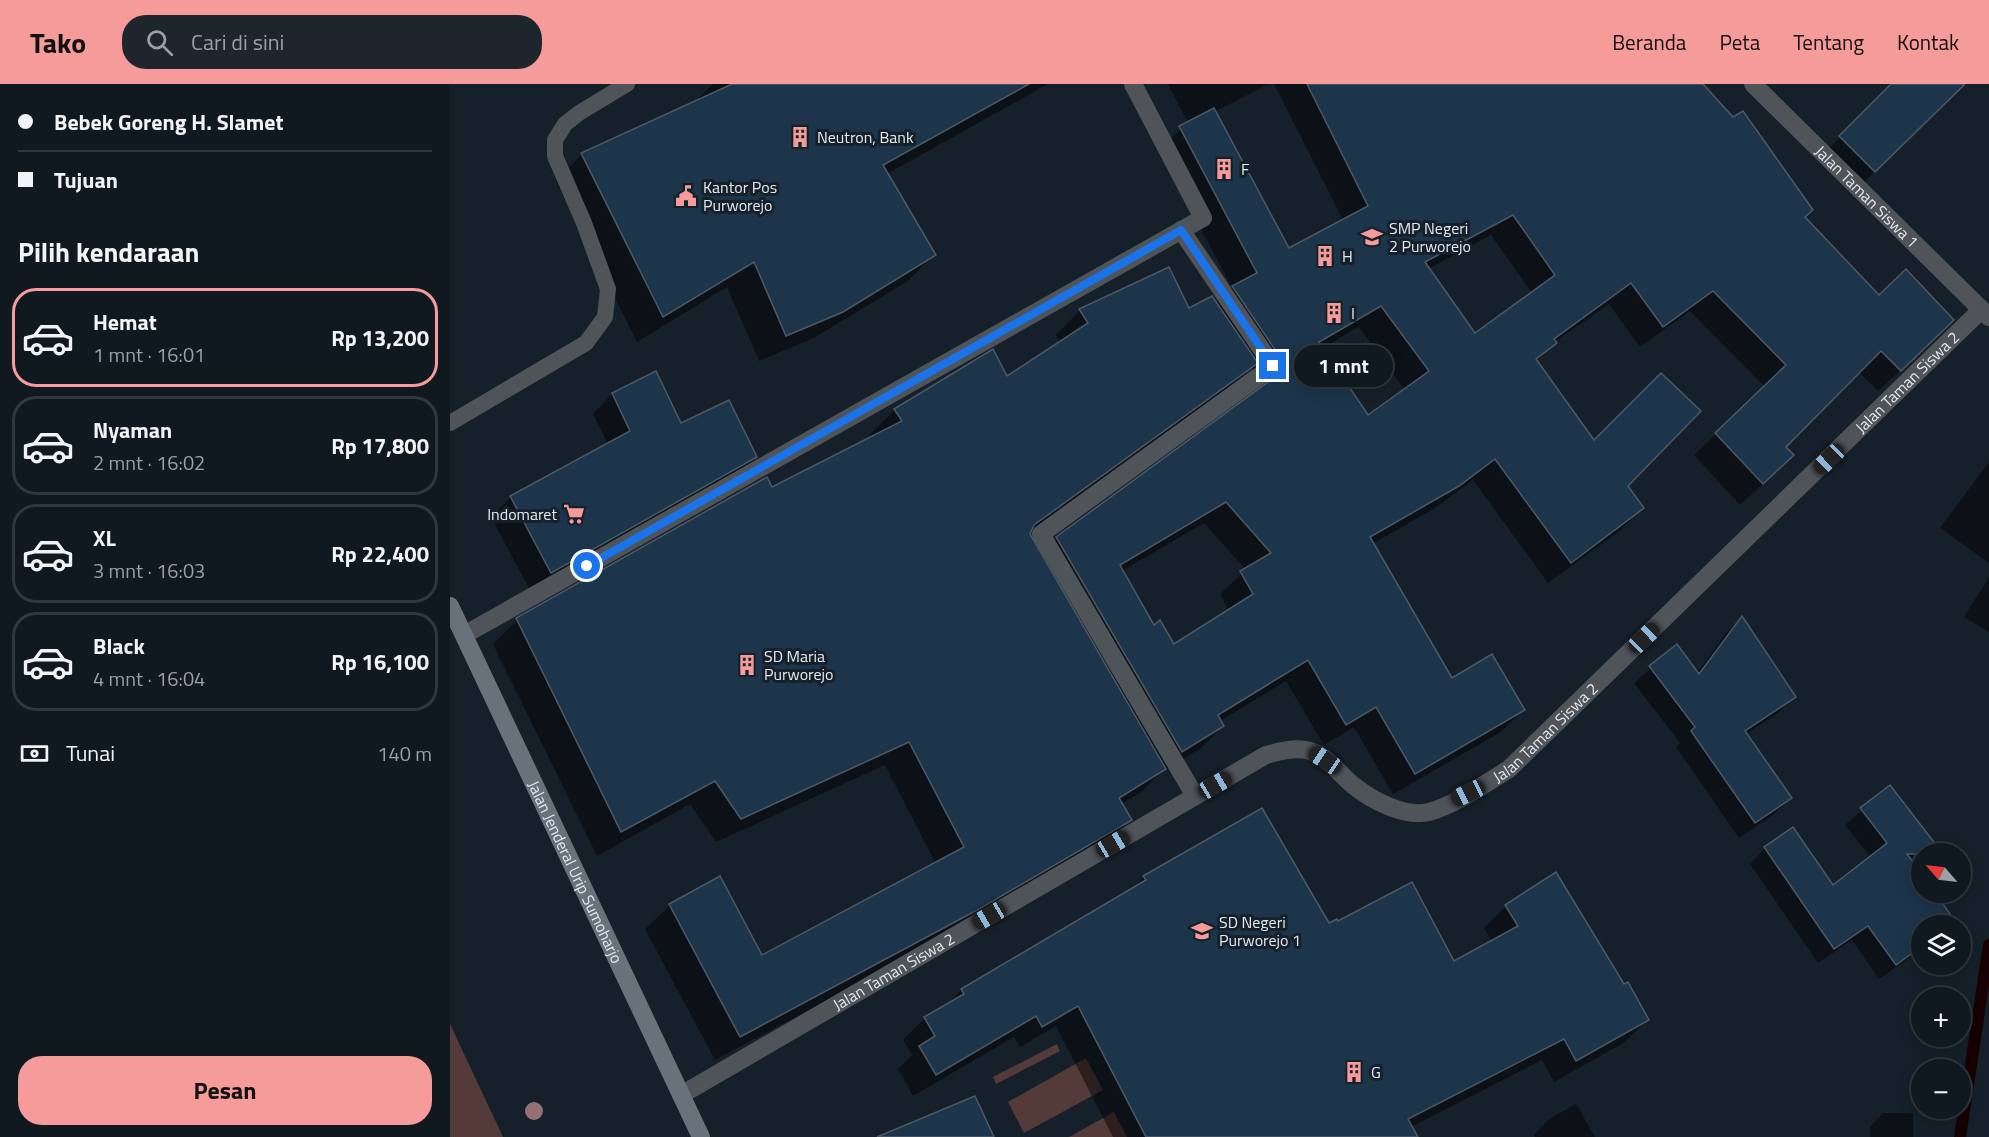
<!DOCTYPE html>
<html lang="id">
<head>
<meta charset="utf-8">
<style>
	body { margin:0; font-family:"Titillium Web",sans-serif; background:#1e252d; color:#f1f3f6; height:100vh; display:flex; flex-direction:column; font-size:22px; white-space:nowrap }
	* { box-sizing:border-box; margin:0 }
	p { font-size:20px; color:#9ca0a5 }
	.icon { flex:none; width:33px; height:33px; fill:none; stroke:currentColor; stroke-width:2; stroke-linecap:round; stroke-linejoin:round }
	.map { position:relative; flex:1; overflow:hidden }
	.sheet { display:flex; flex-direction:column; background:#101820; width:450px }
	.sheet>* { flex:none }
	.hud { display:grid; align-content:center; height:132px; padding:0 18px; background:#101820 }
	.needle { width:39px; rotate:298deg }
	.fabs { position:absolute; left:1461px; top:759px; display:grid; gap:12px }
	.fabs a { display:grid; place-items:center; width:60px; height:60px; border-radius:50%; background:#101820; box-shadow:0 3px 15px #0003,0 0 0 2px #30373e; font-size:30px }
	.end { position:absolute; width:27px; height:27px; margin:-14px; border:8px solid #1a73e8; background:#fff; box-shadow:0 0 0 3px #fff }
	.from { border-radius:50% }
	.bubble { position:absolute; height:42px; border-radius:21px; background:#101820; box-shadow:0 3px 15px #0003,0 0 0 2px #30373e; font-size:20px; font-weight:700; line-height:42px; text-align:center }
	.car { position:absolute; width:18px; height:36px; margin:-18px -9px; border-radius:8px; box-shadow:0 0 4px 2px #0007; background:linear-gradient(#222 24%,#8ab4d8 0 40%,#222 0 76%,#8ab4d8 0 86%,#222 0) }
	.hud b { display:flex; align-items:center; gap:21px; height:57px; font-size:22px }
	.hud b+b { border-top:2px solid #30373e }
	.hud i { width:15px; height:15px; background:#f1f3f6 }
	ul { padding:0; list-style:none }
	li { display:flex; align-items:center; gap:18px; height:99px; margin:0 12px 9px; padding:0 6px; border:3px solid #30373e; border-radius:24px }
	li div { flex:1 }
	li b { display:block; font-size:22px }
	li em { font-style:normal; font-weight:700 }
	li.selected { border-color:#f59b9a }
	li>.icon { width:54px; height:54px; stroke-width:1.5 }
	h2 { padding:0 18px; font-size:27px; line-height:72px }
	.pay { display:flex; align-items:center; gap:15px; height:66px; padding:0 18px; font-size:22px }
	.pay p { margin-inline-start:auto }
	.button { display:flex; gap:12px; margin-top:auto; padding:12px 18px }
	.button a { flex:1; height:69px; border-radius:24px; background:#f59b9a; color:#111; font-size:24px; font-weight:700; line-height:69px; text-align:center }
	header { display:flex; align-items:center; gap:36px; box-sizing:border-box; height:84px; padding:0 30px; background:#f59b9a; color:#111 }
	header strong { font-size:28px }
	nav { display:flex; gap:33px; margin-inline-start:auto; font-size:21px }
	.search { width:420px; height:54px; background:#1e252d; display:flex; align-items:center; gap:15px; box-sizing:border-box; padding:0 21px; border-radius:24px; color:#9ca0a5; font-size:22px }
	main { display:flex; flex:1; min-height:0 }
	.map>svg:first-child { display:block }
</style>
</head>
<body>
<header>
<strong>Tako</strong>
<div class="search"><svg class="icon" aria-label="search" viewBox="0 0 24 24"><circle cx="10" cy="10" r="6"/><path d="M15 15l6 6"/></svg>Cari di sini</div>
<nav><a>Beranda</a><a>Peta</a><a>Tentang</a><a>Kontak</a></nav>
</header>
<main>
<section class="sheet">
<div class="hud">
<b><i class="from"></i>Bebek Goreng H. Slamet</b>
<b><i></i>Tujuan</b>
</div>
<h2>Pilih kendaraan</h2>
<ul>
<li class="selected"><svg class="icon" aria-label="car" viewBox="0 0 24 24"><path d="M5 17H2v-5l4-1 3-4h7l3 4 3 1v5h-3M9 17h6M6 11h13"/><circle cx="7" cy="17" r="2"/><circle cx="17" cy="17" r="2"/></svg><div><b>Hemat</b><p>1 mnt · 16:01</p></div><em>Rp 13,200</em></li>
<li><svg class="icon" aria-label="car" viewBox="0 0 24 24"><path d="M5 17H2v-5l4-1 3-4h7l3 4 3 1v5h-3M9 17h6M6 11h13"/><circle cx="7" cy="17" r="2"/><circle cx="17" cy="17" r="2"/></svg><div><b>Nyaman</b><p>2 mnt · 16:02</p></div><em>Rp 17,800</em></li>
<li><svg class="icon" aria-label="car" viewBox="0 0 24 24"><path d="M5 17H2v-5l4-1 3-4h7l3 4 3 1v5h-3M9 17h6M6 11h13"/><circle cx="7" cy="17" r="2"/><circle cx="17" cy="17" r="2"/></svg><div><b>XL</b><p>3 mnt · 16:03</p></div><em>Rp 22,400</em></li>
<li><svg class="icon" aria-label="car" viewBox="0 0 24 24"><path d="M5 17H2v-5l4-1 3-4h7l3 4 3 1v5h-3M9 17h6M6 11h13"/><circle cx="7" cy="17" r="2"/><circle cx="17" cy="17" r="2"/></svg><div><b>Black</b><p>4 mnt · 16:04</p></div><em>Rp 16,100</em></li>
</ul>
<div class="pay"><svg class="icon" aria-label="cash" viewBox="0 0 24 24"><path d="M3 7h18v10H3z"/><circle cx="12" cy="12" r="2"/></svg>Tunai<p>140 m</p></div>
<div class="button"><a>Pesan</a></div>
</section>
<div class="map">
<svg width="1539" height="1053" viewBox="0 0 1539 1053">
	<rect width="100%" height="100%" fill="#16202a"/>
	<!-- green -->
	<g fill="#543a39">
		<path d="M0,940L53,1053H0Z"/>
		<path d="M607,960L610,967L546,1000L543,993Z"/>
		<path d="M636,974L653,1006L574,1049L558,1018Z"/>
		<path d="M664,1028L677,1053H619Z"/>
	</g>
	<!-- shadow -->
	<g fill="#0007" fill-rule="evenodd">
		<path d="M263,0H598L437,90L484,170L458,197L364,254L309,277L277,203L187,258L106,97L132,70L246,17Z"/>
		<path d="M718,0H819L764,28L838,166L893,136L824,0H1251L1353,133L1429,213L1480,257L1428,307L1409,288L1334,363L1320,393L1290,421L1244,371L1315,303L1240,227L1190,263L1159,220L1105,258L1086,278L1192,424L1171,446L1098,499L1023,396L985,424L922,460L1002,596L1073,626L1051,648L943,710L904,643L874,661L836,597L770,637L773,642L751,664L710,689L690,709L671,720L680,736L655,760L505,848L265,976L195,845L220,821L311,873L486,780L435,681L266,758L240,720L147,772L43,560L67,536L423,354L420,350L445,326L557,294L611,259L606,251L630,226H739L766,220L782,204L709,65L738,39ZM1041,151L1082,209L1025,251L978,185ZM909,243L955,306L917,333L872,264ZM801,283L811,298L812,304L607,454L590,471L578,450L781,303ZM754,439L796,486L770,510L779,527L724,562L703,543L672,487Z"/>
		<path d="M1444,0H1513L1403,109L1369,74Z"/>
		<path d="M206,289L231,341L305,373L285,392L81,508L41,433L61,413L158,360L143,330L162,310Z"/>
		<path d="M1539,378V479L1490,444Z"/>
		<path d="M1539,493V548L1514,533Z"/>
		<path d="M1291,534L1344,613L1328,629L1296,650L1340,714L1324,730L1289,754L1226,663L1230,659L1184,599L1226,562L1247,589L1276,549Z"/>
		<path d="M1440,703L1472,770V865L1429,895L1402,856L1368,879L1300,780L1315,764L1383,803L1421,773L1395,741Z"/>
		<path d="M694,793L879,841L1003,879L1042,858L1034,844L1056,822L1174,902L1197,936L1175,958L1104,998L1092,976L961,1043L966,1053H663L606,942L570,963L564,953L463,1012L448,985L462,971L453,956L475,934L494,923L511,906L680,807Z"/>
		<path d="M1126,1020L1145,1053H1085L1084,1051L1099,1035Z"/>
		<path d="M1433,1029H1463V1053H1420V1043Z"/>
	</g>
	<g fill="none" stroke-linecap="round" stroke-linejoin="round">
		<!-- stream -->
		<path stroke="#170002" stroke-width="12" d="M1510,1053L1539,861"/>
	</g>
	<!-- building -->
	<g fill="#1c354b" stroke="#4d5965" stroke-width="1.5" fill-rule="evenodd">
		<path d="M282,0H579L433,81L486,171L393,228L336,252L304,178L213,233L131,69Z"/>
		<path d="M857,0H1253L1283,33L1293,27L1363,126L1355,133L1429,211L1456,185L1504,236L1451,287L1431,267L1336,363L1344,371L1313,400L1265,349L1336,281L1263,207L1213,243L1181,199L1104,255L1107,259L1086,275L1144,356L1211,289L1251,327L1178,402L1194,424L1121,479L1045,375L1009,402L920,453L1002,594L1042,570L1075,626L965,690L926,623L896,641L858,576L768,631L774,642L732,668L606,453L833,287L832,276L782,202L807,189L729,42L764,24L839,164L918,122ZM1063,131L1105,191L1025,249L975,178ZM931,222L979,287L918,331L869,258ZM776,418L821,469L790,487L803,510L724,560L710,536L704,541L670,481Z"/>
		<path d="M1441,0H1515L1425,88L1389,52Z"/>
		<path d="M719,183L739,224L762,212L808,279L584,441L580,450L716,685L669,714L682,736L531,824L290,953L219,820L270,792L312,871L514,763L459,658L291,735L265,697L171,748L66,534L317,393L322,403L452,337L444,325L543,265L557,292L638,239L629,225Z"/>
		<path d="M206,287L231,339L279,316L307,373L101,489L60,412L180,347L162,309Z"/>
		<path d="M1292,532L1346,613L1295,647L1342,714L1305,739L1241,647L1245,643L1199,582L1227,560L1249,590Z"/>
		<path d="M1440,701L1493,770H1457L1472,790V808H1485L1508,842H1472V862L1446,881L1418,842L1384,865L1314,763L1343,743L1383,801L1437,759L1410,724Z"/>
		<path d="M812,724L879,839L887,835L888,837L962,798L1004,877L1068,842L1055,821L1106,788L1174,900L1178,898L1199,936L1126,977L1114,955L958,1035L968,1053H696L628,922L592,943L586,932L486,991L469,962L485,952L474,933L514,910L511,905L696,796L693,792Z"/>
		<path d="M525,1012L544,1053H427Z"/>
	</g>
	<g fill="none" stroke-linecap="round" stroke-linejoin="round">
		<!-- lane -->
		<path stroke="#4f5459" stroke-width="16" d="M0,339L136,259L155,233L158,205L134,139L105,72V56L115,40L129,29L177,0"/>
		<!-- street -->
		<g stroke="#4f5459" stroke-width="18">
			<path id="s1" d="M1303,0L1539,233"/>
			<path d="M731,146L823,282L591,450L745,712"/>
			<path d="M14,551L753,134L683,0"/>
			<path id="s2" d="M231,1011L816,671C831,667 845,663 860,667C878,672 889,690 903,701C921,716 955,734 979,728C1005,721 1036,699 1059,685L1530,227"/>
		</g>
		<!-- secondary -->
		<path stroke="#69727a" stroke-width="18" id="s3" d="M0,522L251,1053"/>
	</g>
	<!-- trees -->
	<circle fill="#937175" cx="84" cy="1027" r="9"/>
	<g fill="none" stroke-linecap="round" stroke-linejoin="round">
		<!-- route -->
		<path stroke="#1a73e8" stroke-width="8" d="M137,482L731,146L823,282"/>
	</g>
	<!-- icons -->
	<defs>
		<symbol id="building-bare" viewBox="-9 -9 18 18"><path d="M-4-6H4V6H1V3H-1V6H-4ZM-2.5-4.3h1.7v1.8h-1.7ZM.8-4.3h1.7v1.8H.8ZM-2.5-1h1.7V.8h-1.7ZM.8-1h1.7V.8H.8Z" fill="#f59b9a" stroke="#16202a" stroke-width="2.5" paint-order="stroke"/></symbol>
		<symbol id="civic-bare" viewBox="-9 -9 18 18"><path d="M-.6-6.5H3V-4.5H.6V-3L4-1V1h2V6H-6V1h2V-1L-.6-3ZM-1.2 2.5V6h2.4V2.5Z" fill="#f59b9a" stroke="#16202a" stroke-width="2.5" paint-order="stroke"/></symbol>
		<symbol id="school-bare" viewBox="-9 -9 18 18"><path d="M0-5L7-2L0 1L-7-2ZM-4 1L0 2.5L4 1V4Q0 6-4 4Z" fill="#f59b9a" stroke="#16202a" stroke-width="2.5" paint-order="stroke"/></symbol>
		<symbol id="supermarket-bare" viewBox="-9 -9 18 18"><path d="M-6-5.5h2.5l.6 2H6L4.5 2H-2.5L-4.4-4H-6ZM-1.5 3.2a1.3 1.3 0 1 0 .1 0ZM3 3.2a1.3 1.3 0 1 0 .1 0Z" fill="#f59b9a" stroke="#16202a" stroke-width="2.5" paint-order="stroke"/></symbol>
	</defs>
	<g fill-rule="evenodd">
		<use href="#building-bare" x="335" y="38" width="30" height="30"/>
		<use href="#building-bare" x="759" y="70" width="30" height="30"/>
		<use href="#civic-bare" x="221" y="97" width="30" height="30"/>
		<use href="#school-bare" x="907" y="138" width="30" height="30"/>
		<use href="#building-bare" x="860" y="157" width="30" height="30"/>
		<use href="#building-bare" x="869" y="214" width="30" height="30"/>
		<use href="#supermarket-bare" x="109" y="415" width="30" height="30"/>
		<use href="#building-bare" x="282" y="566" width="30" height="30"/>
		<use href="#school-bare" x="737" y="832" width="30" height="30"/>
		<use href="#building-bare" x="889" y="973" width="30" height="30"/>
	</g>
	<g text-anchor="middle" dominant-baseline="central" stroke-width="6" stroke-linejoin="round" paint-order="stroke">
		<!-- poi labels -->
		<g font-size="16" fill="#e2e9f0" stroke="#16202a" text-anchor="start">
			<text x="367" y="53">Neutron, Bank</text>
			<text x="791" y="85">F</text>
			<text x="253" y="103">Kantor Pos<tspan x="253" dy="18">Purworejo</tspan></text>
			<text x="939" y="144">SMP Negeri<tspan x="939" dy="18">2 Purworejo</tspan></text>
			<text x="892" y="172">H</text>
			<text x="901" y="229">I</text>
			<text x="107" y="430" text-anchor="end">Indomaret</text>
			<text x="314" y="572">SD Maria<tspan x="314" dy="18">Purworejo</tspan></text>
			<text x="769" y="838">SD Negeri<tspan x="769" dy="18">Purworejo 1</tspan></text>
			<text x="921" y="988">G</text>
		</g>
		<!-- street labels -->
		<g font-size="16" fill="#e2e9f0" stroke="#16202a">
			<text stroke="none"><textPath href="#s1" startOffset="160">Jalan Taman Siswa 1</textPath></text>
			<text stroke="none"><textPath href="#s2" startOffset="1506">Jalan Taman Siswa 2</textPath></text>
			<text stroke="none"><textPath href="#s2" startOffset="1002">Jalan Taman Siswa 2</textPath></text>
			<text stroke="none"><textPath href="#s3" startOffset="294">Jalan Jenderal Urip Sumoharjo</textPath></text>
			<text stroke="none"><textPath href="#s2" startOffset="246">Jalan Taman Siswa 2</textPath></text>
		</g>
	</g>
</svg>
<div class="fabs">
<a><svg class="needle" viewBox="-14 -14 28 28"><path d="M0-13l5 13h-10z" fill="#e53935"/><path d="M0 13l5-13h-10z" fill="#9ca0a5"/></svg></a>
<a><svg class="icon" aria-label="layers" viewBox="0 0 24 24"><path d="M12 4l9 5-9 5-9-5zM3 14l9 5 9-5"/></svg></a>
<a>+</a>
<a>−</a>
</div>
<i class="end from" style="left:137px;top:482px"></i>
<i class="end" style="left:823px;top:282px"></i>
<div class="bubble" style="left:844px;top:261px;width:99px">1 mnt</div>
<i class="car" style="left:1379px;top:375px;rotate:226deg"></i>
<i class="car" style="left:1194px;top:554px;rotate:46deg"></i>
<i class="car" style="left:875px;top:676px;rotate:304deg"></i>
<i class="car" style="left:765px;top:701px;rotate:60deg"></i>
<i class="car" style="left:1018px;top:709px;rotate:244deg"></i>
<i class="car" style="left:663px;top:760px;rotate:60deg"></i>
<i class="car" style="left:539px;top:832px;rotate:240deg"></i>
</div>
</main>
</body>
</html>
